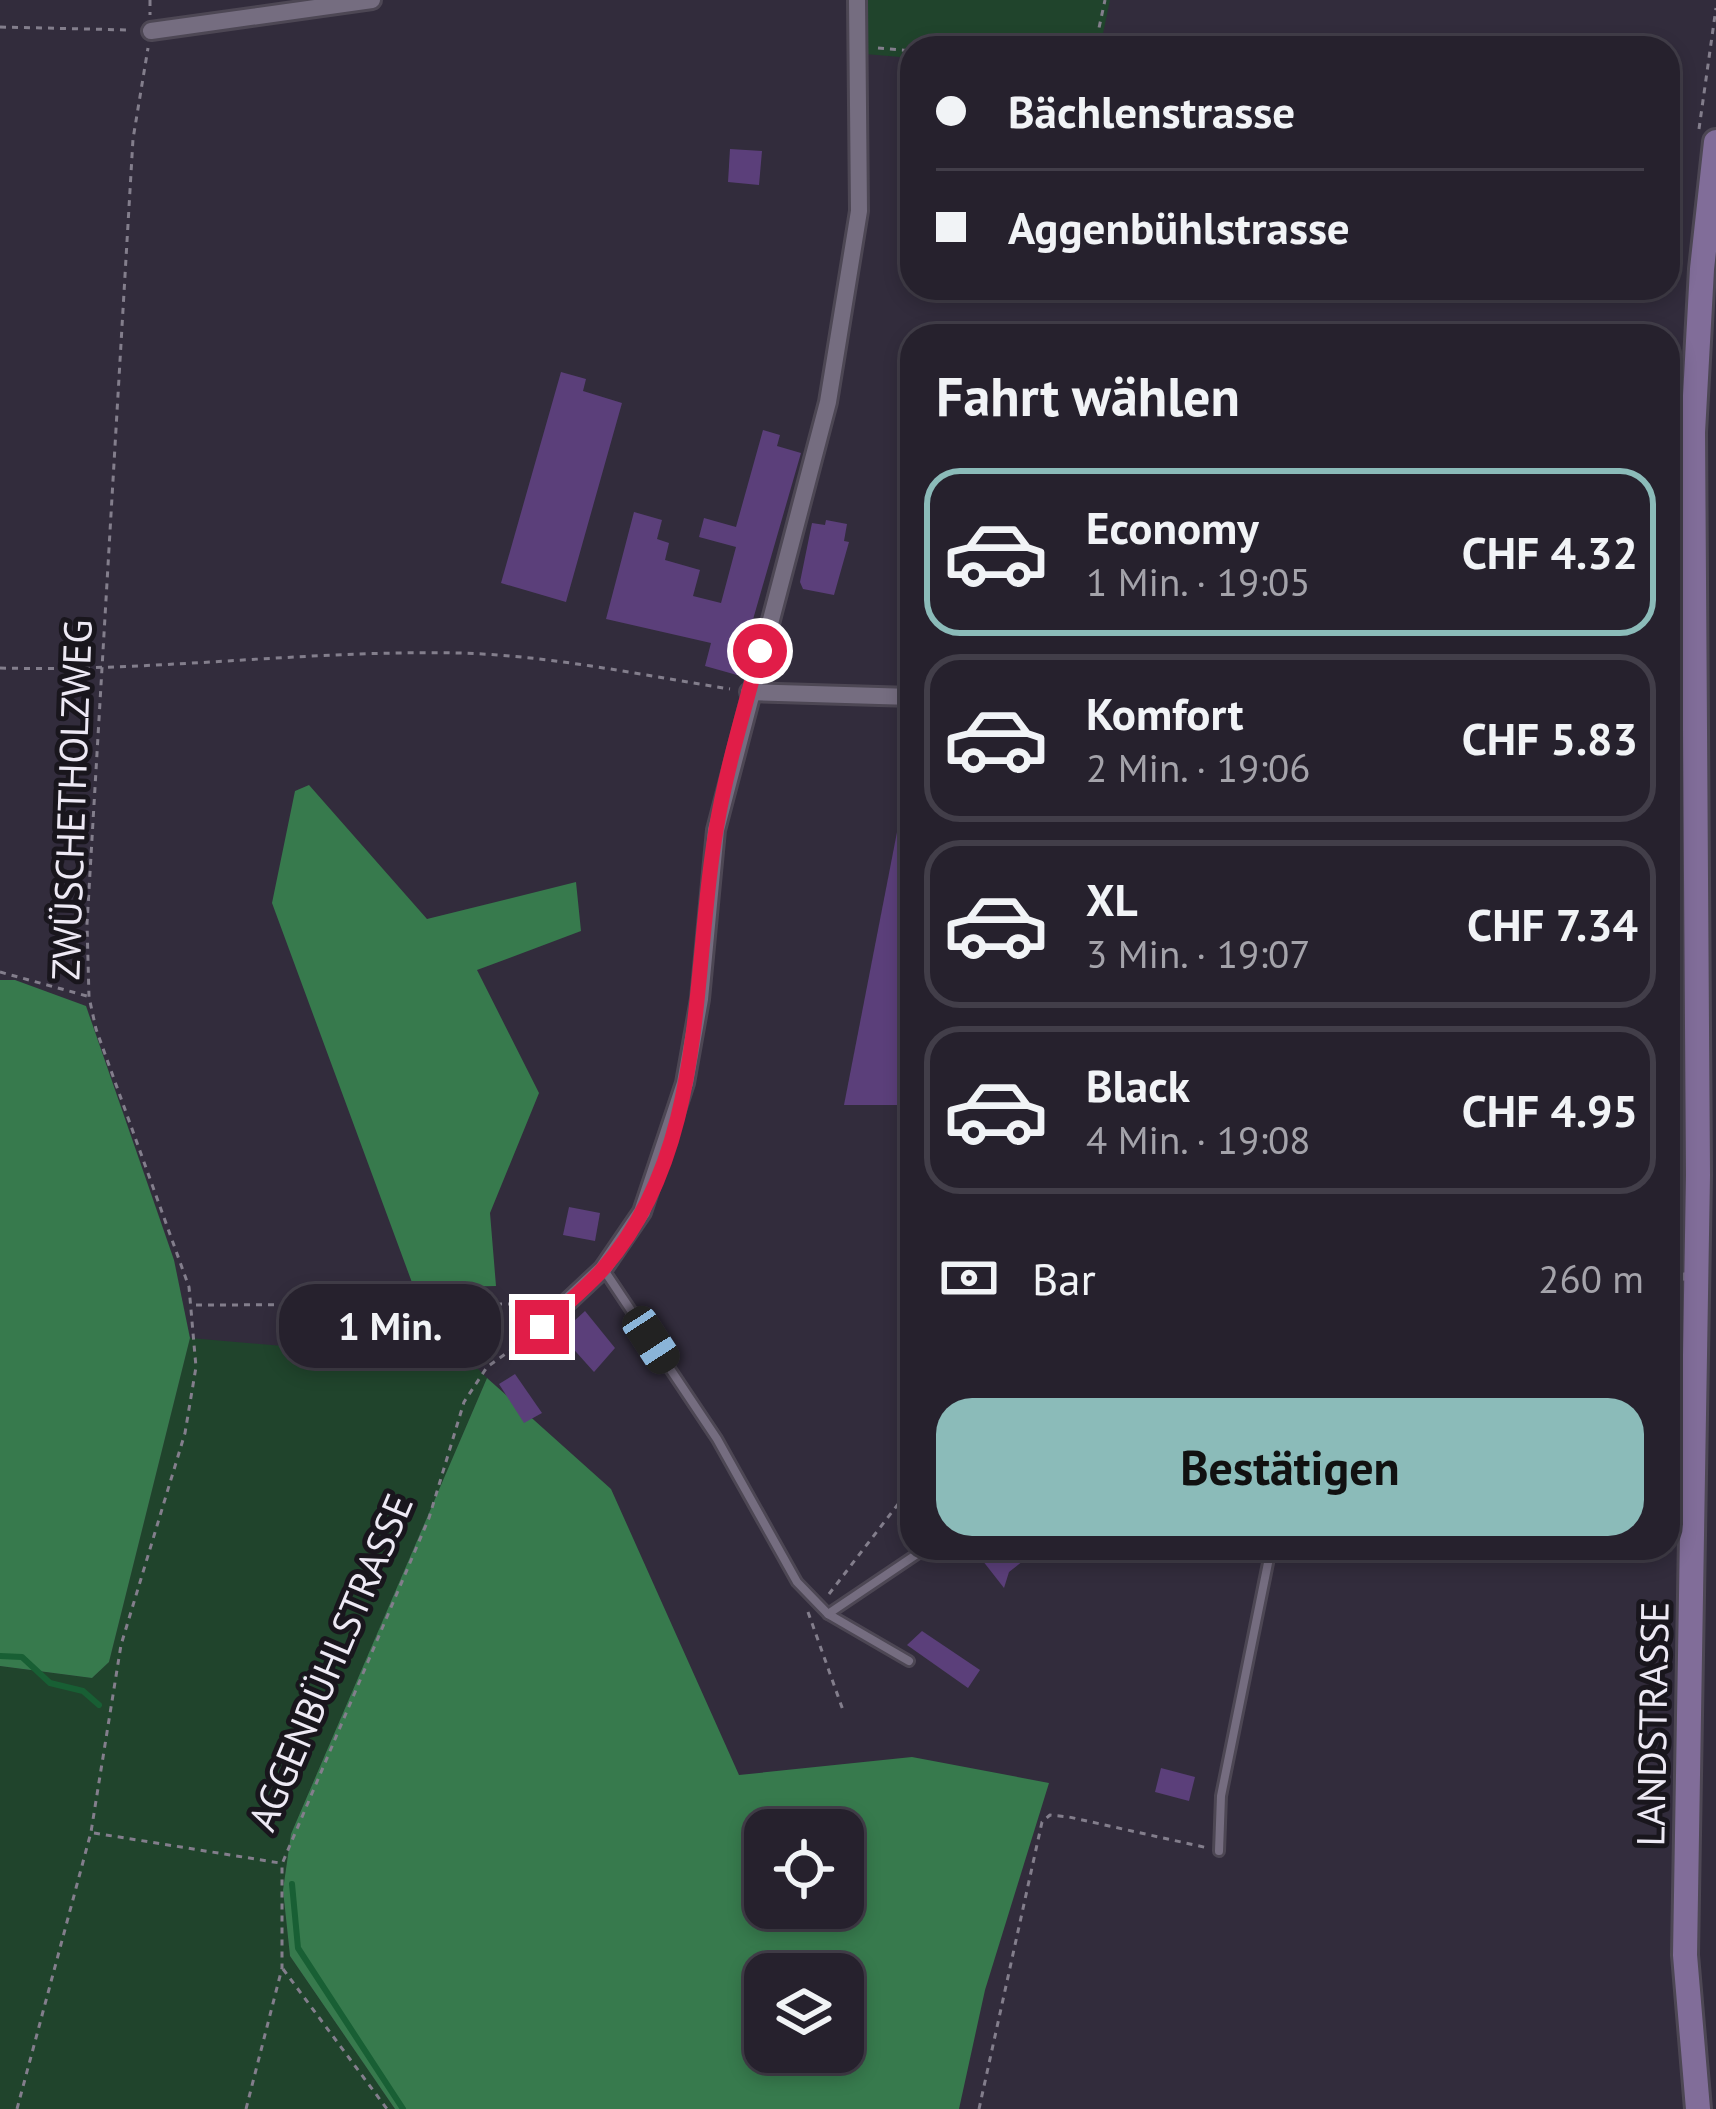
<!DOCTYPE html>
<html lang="de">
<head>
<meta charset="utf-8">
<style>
	body { margin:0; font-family:"PT Sans",sans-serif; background:#322e39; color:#f1f3f6; height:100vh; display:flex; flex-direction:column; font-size:45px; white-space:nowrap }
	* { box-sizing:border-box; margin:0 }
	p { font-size:39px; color:#a4a3aa }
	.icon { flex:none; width:66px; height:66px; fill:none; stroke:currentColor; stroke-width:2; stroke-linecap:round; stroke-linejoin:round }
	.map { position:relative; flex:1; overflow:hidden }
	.sheet { position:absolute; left:900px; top:324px; width:780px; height:1236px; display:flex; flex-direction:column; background:#26212d; border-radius:36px; box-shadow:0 6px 18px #0003,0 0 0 3px #423e49 }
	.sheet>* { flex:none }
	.top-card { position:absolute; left:900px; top:36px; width:780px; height:264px; border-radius:36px; box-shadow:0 6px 18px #0003,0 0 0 3px #423e49; display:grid; align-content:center; height:264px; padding:0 36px; background:#26212d }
	.buttons { position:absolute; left:744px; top:1809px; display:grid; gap:24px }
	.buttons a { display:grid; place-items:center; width:120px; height:120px; border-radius:24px; background:#26212d; box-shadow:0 6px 18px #0003,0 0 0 3px #423e49; font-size:60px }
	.end { position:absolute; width:54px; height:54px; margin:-27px; border:15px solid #e11d48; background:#fff; box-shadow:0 0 0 6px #fff }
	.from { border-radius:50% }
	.bubble { position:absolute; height:84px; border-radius:36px; background:#26212d; box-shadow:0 6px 18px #0003,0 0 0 3px #423e49; font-size:39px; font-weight:700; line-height:84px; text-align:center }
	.car { position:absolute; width:36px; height:72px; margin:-36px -18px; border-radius:15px; box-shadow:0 0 9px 3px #0007; background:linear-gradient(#222 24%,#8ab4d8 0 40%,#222 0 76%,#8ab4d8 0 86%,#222 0) }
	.top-card b { display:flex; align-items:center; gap:42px; height:114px; font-size:45px }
	.top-card b+b { border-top:3px solid #423e49 }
	.top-card i { width:30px; height:30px; background:#f1f3f6 }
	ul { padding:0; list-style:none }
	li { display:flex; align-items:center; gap:36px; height:168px; margin:0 24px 18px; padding:0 12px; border:6px solid #423e49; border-radius:36px }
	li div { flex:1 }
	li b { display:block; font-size:45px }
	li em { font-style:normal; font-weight:700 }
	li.selected { border-color:#8bbbb9 }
	li>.icon { width:108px; height:108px; stroke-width:1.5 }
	h2 { padding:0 36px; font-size:54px; line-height:144px }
	.pay { display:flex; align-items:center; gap:30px; height:132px; padding:0 36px; font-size:45px }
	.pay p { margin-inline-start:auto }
	.cta { display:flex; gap:24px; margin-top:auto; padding:24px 36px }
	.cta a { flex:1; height:138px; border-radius:36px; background:#8bbbb9; color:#111; font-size:48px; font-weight:700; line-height:138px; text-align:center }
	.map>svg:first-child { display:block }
</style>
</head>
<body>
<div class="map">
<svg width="1716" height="2109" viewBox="0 0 1716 2109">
	<rect width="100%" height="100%" fill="#322c3c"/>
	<!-- green -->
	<g fill="#20442c">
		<path d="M863,0H1110L1100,48H912V58L865,54Z"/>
		<path d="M190,1338L471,1362L487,1378L291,1834L283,1890L290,1956L395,2109H0V1666L92,1678L109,1662Z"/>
	</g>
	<!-- forest -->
	<g fill="#377a4d" fill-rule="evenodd">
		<path d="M309,785L427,919L576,882L581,931L477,970L539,1093L490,1213L496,1286L414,1288L272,903L295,791Z"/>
		<path d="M0,980H15L86,1006L174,1260L190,1338L109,1662L92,1678L0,1666Z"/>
		<path d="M487,1378L611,1489L739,1775L912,1757L1049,1783L985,1990L959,2109H395L290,1956L283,1890L291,1834ZM765,1830H843V1908H765ZM765,1974H843V2052H765Z"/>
	</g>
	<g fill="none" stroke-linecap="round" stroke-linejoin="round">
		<!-- stream -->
		<g stroke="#185f34" stroke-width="6">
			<path d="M0,1656L22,1657L50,1683L83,1691L99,1705"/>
			<path d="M292,1884L298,1948L403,2109"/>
		</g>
	</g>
	<!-- building -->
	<g fill="#5b3f7a">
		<path d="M730,149L762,151L759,185L728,182Z"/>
		<path d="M561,372L586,379L583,391L622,403L566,602L501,583Z"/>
		<path d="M763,430L780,435L777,446L801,453L737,675L705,666L711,643L606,619L634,512L662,520L657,539L669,543L665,560L700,570L693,596L721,603L736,547L699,537L704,518L736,527Z"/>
		<path d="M826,520L847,524L844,541L849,542L834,595L803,589L800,582L812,523L825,525Z"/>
		<path d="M905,791L912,792V1105H844Z"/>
		<path d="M569,1207L600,1213L595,1241L563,1235Z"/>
		<path d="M585,1311L615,1348L594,1372L560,1334Z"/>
		<path d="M515,1374L542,1413L524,1423L499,1384Z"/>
		<path d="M990,1548H1021L1028,1557L1009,1572L1004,1588L979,1556Z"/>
		<path d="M922,1631L980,1670L968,1688L907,1645Z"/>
		<path d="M1161,1768L1195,1777L1189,1801L1155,1792Z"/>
	</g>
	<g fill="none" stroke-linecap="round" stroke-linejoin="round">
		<defs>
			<g id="service">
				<path d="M604,1270L717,1439L797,1582L828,1614L909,1661"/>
				<path d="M1668,1278L1690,1276"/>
				<path d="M828,1614L926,1548"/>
				<path d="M1219,1851L1221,1796L1271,1548"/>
			</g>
			<g id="minor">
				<path d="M151,31L372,0"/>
				<path d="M749,692L912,697"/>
				<path d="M1668,695L1695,694"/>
				<path d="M541,1327L603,1269L642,1212L685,1083L700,999L716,830L828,402L859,211L857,0"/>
			</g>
			<path id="secondary" d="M1698,2109L1685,1955L1698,1175L1693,432L1702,269L1716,142"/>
		</defs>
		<!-- service casing -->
		<use href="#service" stroke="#4d4754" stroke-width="14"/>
		<!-- minor casing -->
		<use href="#minor" stroke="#4d4754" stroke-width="22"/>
		<!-- secondary casing -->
		<use href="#secondary" stroke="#4d4754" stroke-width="30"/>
		<!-- path -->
		<g stroke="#837e8c" stroke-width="3" stroke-dasharray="6 6" stroke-linecap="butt">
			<path d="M150,0V15"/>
			<path d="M0,27L130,30"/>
			<path d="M878,48L912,51"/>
			<path d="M1089,48L1096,42L1105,0"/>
			<path d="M1699,129L1716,8"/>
			<path d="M0,668C153,672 305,650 457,653C549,655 640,675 730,689"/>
			<path d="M0,972L87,996"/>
			<path d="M196,1305L540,1304"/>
			<path d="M829,1594L912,1486"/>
			<path d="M808,1612L844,1713"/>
			<path d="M94,1833L280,1863"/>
			<path d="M283,1969L387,2109"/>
			<path d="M17,2109L91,1832L121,1645L185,1433L196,1367L189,1287L96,1029L89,997L87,924L133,139L148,48"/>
			<path d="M246,2109L282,1968V1864L429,1518L464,1402L487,1367L528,1338"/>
			<path d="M979,2109L1042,1822L1050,1815L1069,1817L1208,1848"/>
		</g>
		<!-- service -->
		<use href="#service" stroke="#756d80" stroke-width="8"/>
		<!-- minor -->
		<use href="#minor" stroke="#756d80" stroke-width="16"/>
		<!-- secondary -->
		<use href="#secondary" stroke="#816d99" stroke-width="24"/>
	</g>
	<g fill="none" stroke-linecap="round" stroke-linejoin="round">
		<!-- route -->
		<path stroke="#e11d48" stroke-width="15" d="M542,1327C561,1308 584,1290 602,1270C708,1150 691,976 716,830C726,770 744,710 760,651"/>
	</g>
	<g text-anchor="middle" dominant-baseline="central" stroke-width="10" stroke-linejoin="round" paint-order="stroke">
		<!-- street labels -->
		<g font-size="39" fill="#ede9f4" stroke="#19161d">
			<text transform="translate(71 800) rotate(-88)">ZWÜSCHETHOLZWEG</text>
			<text transform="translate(330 1662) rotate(-67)">AGGENBÜHLSTRASSE</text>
			<text transform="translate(1652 1724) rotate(-89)">LANDSTRASSE</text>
		</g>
	</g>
</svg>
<div class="buttons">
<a><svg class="icon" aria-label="locate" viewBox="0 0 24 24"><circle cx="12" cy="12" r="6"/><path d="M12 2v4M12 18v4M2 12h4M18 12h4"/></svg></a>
<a><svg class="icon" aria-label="layers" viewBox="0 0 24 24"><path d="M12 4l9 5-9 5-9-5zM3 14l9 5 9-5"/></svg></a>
</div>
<i class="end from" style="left:760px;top:651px"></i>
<i class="end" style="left:542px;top:1327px"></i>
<div class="bubble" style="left:279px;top:1284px;width:222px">1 Min.</div>
<i class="car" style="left:651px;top:1340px;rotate:147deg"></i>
<div class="top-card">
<b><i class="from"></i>Bächlenstrasse</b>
<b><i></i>Aggenbühlstrasse</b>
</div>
<section class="sheet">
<h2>Fahrt wählen</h2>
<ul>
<li class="selected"><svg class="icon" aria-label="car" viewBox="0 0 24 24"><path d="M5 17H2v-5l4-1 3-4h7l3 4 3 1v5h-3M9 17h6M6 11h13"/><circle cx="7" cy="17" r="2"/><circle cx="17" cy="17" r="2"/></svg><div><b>Economy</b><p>1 Min. · 19:05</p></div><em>CHF 4.32</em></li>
<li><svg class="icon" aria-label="car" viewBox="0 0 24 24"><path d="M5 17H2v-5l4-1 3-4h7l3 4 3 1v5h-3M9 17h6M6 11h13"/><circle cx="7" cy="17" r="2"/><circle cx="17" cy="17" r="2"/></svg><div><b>Komfort</b><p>2 Min. · 19:06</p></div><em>CHF 5.83</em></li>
<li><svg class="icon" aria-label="car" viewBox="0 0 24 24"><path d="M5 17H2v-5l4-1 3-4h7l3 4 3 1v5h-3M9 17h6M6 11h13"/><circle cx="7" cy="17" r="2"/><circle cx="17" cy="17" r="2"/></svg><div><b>XL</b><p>3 Min. · 19:07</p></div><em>CHF 7.34</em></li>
<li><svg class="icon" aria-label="car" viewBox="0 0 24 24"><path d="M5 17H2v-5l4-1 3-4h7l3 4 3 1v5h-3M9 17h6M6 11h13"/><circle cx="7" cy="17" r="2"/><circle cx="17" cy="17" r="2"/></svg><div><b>Black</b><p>4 Min. · 19:08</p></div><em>CHF 4.95</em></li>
</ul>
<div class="pay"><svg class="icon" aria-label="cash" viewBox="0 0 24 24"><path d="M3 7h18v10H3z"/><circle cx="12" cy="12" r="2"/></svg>Bar<p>260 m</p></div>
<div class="cta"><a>Bestätigen</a></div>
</section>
</div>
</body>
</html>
